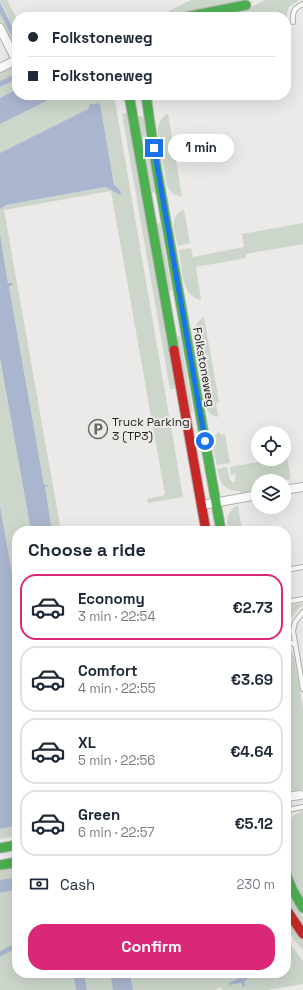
<!DOCTYPE html>
<html lang="en">
<head>
<meta charset="utf-8">
<style>
	body { margin:0; font-family:"Space Grotesk",sans-serif; background:#f2f2f3; color:#1f2937; height:100vh; display:flex; flex-direction:column; font-size:15px; white-space:nowrap }
	* { box-sizing:border-box; margin:0 }
	p { font-size:13px; color:#747a83 }
	.icon { flex:none; width:22px; height:22px; fill:none; stroke:currentColor; stroke-width:2; stroke-linecap:round; stroke-linejoin:round }
	.map { position:relative; flex:1; overflow:hidden }
	.sheet { position:absolute; left:12px; top:526px; width:279px; height:452px; display:flex; flex-direction:column; background:#fff; border-radius:16px; box-shadow:0 4px 16px #0002 }
	.sheet>* { flex:none }
	.guide { position:absolute; left:12px; top:12px; width:279px; height:88px; border-radius:16px; box-shadow:0 4px 16px #0002; display:grid; align-content:center; height:88px; padding:0 16px; background:#fff }
	.controls { position:absolute; left:251px; top:426px; display:grid; gap:8px }
	.controls a { display:grid; place-items:center; width:40px; height:40px; border-radius:50%; background:#fff; box-shadow:0 4px 16px #0002; font-size:20px }
	.end { position:absolute; width:18px; height:18px; margin:-9px; border:5px solid #1a73e8; background:#fff; box-shadow:0 0 0 2px #fff }
	.from { border-radius:50% }
	.bubble { position:absolute; height:28px; border-radius:14px; background:#fff; box-shadow:0 4px 16px #0002; font-size:13px; font-weight:700; line-height:28px; text-align:center }
	.guide b { display:flex; align-items:center; gap:14px; height:38px; font-size:15px }
	.guide b+b { border-top:1px solid #e0e1e3 }
	.guide i { width:10px; height:10px; background:#1f2937 }
	ul { padding:0; list-style:none }
	li { display:flex; align-items:center; gap:12px; height:66px; margin:0 8px 6px; padding:0 8px; border:2px solid #e0e1e3; border-radius:16px }
	li div { flex:1 }
	li b { display:block; font-size:15px }
	li em { font-style:normal; font-weight:700 }
	li.current { border-color:#db2777 }
	li>.icon { width:36px; height:36px; stroke-width:1.5 }
	h2 { padding:0 16px; font-size:18px; line-height:48px }
	.pay { display:flex; align-items:center; gap:10px; height:44px; padding:0 16px; font-size:15px }
	.pay p { margin-inline-start:auto }
	.action { display:flex; gap:8px; margin-top:auto; padding:8px 16px }
	.action a { flex:1; height:46px; border-radius:16px; background:#db2777; color:#fff; font-size:16px; font-weight:700; line-height:46px; text-align:center }
	.map>svg:first-child { display:block }
</style>
</head>
<body>
<div class="map">
<svg width="303" height="990" viewBox="0 0 303 990">
	<rect width="100%" height="100%" fill="#ebeae8"/>
	<!-- green -->
	<g fill="#ccd6ca">
		<path d="M0,0H7L17,19V36Z"/>
		<path d="M191,0H245L177,17H157Z"/>
		<path d="M265,0H299L288,8L287,15L288,23L286,25V17H232Z"/>
		<path d="M0,13L17,47V54H16L0,23Z"/>
		<path d="M17,65V73L0,81V73Z"/>
		<path d="M17,79V89L0,98V87Z"/>
		<path d="M59,95H114L183,497L148,503L147,499L165,495L111,191L4,210L61,531H52L45,487L47,485H44L9,285H12V283H8L0,234V209L6,205L105,187L120,195V190L114,185L100,103L90,104L88,109L0,153V124Z"/>
		<path d="M128,113L177,388L170,389L122,114Z"/>
		<path d="M168,114L182,197L173,194L167,186L158,135C157,126 159,118 168,114Z"/>
		<path d="M140,116L143,117L144,119L155,192L152,193L138,117Z"/>
		<path d="M184,210L190,243L178,246C175,233 168,215 184,210Z"/>
		<path d="M159,223H160L172,290L171,291L169,290L157,224Z"/>
		<path d="M303,223V244L246,254V258L196,267L201,300C180,295 182,267 179,250L191,248L193,257L244,247L242,234Z"/>
		<path d="M204,317L219,402L216,403L218,417L211,415L207,409L194,336C194,327 197,321 204,317Z"/>
		<path d="M178,336H180L193,413L191,412L177,337Z"/>
		<path d="M0,358L31,531H17V601L0,506Z"/>
		<path d="M218,432L222,435L225,434L230,463L217,465C215,454 209,441 218,432Z"/>
		<path d="M284,457H287L291,479L285,480L284,482V481H258V490L240,493L239,491C224,491 220,482 217,469L227,467L230,480H231L232,482H235L236,474L231,475L230,467L274,459H284Z"/>
		<path d="M238,505L242,531H228C226,520 227,511 238,505Z"/>
		<path d="M303,603V605C292,612 289,622 289,633H286V606Z"/>
		<path d="M286,648L291,651L294,657L303,708V789L294,791L286,789Z"/>
		<path d="M303,810V899L293,880L286,858V824L293,816Z"/>
		<path d="M17,826V836L0,839V829Z"/>
		<path d="M17,866V877L0,880V869Z"/>
		<path d="M286,887L303,917V927L286,900Z"/>
		<path d="M17,890V942L0,951V893Z"/>
		<path d="M286,917L303,941V951L286,928Z"/>
		<path d="M286,939L303,961V984L267,990H220L222,989L221,987L215,990H133L130,973H249L229,984L231,985L241,983L242,986H244V982L253,973H286Z"/>
		<path d="M17,948V973H73L76,990H0V957Z"/>
		<path d="M84,973H110L113,990H87Z"/>
	</g>
	<!-- water -->
	<g fill="#aab6cf">
		<path d="M0,2L17,36V47L0,13Z"/>
		<path d="M17,73V79L0,87V81Z"/>
		<path d="M17,89V95H59L0,124V98Z"/>
		<path d="M100,103L114,185L120,190L121,193L120,195L105,187L6,205L0,209V153L88,109L90,104Z"/>
		<path d="M0,234L8,283H12L13,285L9,286L44,485H48V486L45,487L52,531H31L0,358Z"/>
		<path d="M0,506L17,601V826L0,829Z"/>
		<path d="M17,877V890L0,893V880Z"/>
		<path d="M17,942V948L0,957V951Z"/>
		<path d="M73,973H84L87,990H76Z"/>
		<path d="M110,973H130L133,990H113Z"/>
		<path d="M249,973H253L244,982L245,986L243,987L241,983L229,985V983Z"/>
	</g>
	<g fill="none" stroke-linecap="round" stroke-linejoin="round">
		<defs>
			<g id="lane">
				<path d="M293,22C292,12 294,8 303,4"/>
				<path d="M286,570L303,567"/>
				<path d="M286,602L303,599"/>
				<path d="M303,612L295,622L293,631L303,689"/>
				<path d="M286,640L295,645"/>
				<path d="M287,810L303,807"/>
			</g>
			<g id="street">
				<path d="M0,28L16,60L0,68"/>
				<path d="M284,490L303,487"/>
				<path d="M202,505L258,495"/>
				<path d="M286,797L300,795"/>
			</g>
			<g id="fast">
				<path d="M186,17L246,5"/>
				<path d="M129,95L174,350"/>
				<path d="M146,95L156,165L221,531"/>
				<path d="M286,799V814"/>
				<path d="M0,848L17,845"/>
				<path d="M0,865L17,862"/>
				<path d="M286,874L292,889L303,908"/>
			</g>
			<g id="jam">
				<path d="M174,350L206,531"/>
				<path d="M286,909L303,934"/>
			</g>
		</defs>
		<!-- lane casing -->
		<use href="#lane" stroke="#b1b0af" stroke-width="6"/>
		<!-- street casing -->
		<use href="#street" stroke="#b1b0af" stroke-width="10"/>
		<!-- fast casing -->
		<use href="#fast" stroke="#b1b0af" stroke-width="11"/>
		<!-- jam casing -->
		<use href="#jam" stroke="#b1b0af" stroke-width="11"/>
		<!-- lane -->
		<use href="#lane" stroke="#fcfcfc" stroke-width="4"/>
		<!-- street -->
		<use href="#street" stroke="#fcfcfc" stroke-width="8"/>
		<!-- fast -->
		<use href="#fast" stroke="#4caf50" stroke-width="9"/>
		<!-- jam -->
		<use href="#jam" stroke="#c62828" stroke-width="9"/>
	</g>
	<g fill="none" stroke-linecap="round" stroke-linejoin="round">
		<!-- route -->
		<path stroke="#1a73e8" stroke-width="5" d="M154,148L205,441"/>
	</g>
	<!-- icons -->
	<defs>
		<symbol id="parking-ring" viewBox="-11 -11 22 22"><circle r="9.5" fill="#ecebe7" stroke="#696867" stroke-width="1.5"/><path d="M-3.5-5.5H1a3.5 3.5 0 0 1 0 7H-1V5.5H-3.5ZM-1-3.4V-.6H.8a1.4 1.4 0 0 0 0-2.8Z" fill="#696867"/></symbol>
	</defs>
	<g fill-rule="evenodd">
		<use href="#parking-ring" x="87" y="418" width="22" height="22"/>
	</g>
	<g text-anchor="middle" dominant-baseline="central" stroke-width="4" stroke-linejoin="round" paint-order="stroke">
		<!-- street labels -->
		<g font-size="12" fill="#232221" stroke="#ecebe7">
			<text transform="translate(204 367) rotate(80)">Folkstoneweg</text>
		</g>
		<!-- poi labels -->
		<g font-size="12" fill="#232221" stroke="#ecebe7" text-anchor="start">
			<text x="112" y="422">Truck Parking<tspan x="112" dy="14">3 (TP3)</tspan></text>
		</g>
	</g>
</svg>
<div class="controls">
<a><svg class="icon" aria-label="locate" viewBox="0 0 24 24"><circle cx="12" cy="12" r="6"/><path d="M12 2v4M12 18v4M2 12h4M18 12h4"/></svg></a>
<a><svg class="icon" aria-label="layers" viewBox="0 0 24 24"><path d="M12 4l9 5-9 5-9-5zM3 14l9 5 9-5"/></svg></a>
</div>
<i class="end from" style="left:205px;top:441px"></i>
<i class="end" style="left:154px;top:148px"></i>
<div class="bubble" style="left:168px;top:134px;width:66px">1 min</div>
<div class="guide">
<b><i class="from"></i>Folkstoneweg</b>
<b><i></i>Folkstoneweg</b>
</div>
<section class="sheet">
<h2>Choose a ride</h2>
<ul>
<li class="current"><svg class="icon" aria-label="car" viewBox="0 0 24 24"><path d="M5 17H2v-5l4-1 3-4h7l3 4 3 1v5h-3M9 17h6M6 11h13"/><circle cx="7" cy="17" r="2"/><circle cx="17" cy="17" r="2"/></svg><div><b>Economy</b><p>3 min · 22:54</p></div><em>€2.73</em></li>
<li><svg class="icon" aria-label="car" viewBox="0 0 24 24"><path d="M5 17H2v-5l4-1 3-4h7l3 4 3 1v5h-3M9 17h6M6 11h13"/><circle cx="7" cy="17" r="2"/><circle cx="17" cy="17" r="2"/></svg><div><b>Comfort</b><p>4 min · 22:55</p></div><em>€3.69</em></li>
<li><svg class="icon" aria-label="car" viewBox="0 0 24 24"><path d="M5 17H2v-5l4-1 3-4h7l3 4 3 1v5h-3M9 17h6M6 11h13"/><circle cx="7" cy="17" r="2"/><circle cx="17" cy="17" r="2"/></svg><div><b>XL</b><p>5 min · 22:56</p></div><em>€4.64</em></li>
<li><svg class="icon" aria-label="car" viewBox="0 0 24 24"><path d="M5 17H2v-5l4-1 3-4h7l3 4 3 1v5h-3M9 17h6M6 11h13"/><circle cx="7" cy="17" r="2"/><circle cx="17" cy="17" r="2"/></svg><div><b>Green</b><p>6 min · 22:57</p></div><em>€5.12</em></li>
</ul>
<div class="pay"><svg class="icon" aria-label="cash" viewBox="0 0 24 24"><path d="M3 7h18v10H3z"/><circle cx="12" cy="12" r="2"/></svg>Cash<p>230 m</p></div>
<div class="action"><a>Confirm</a></div>
</section>
</div>
</body>
</html>
